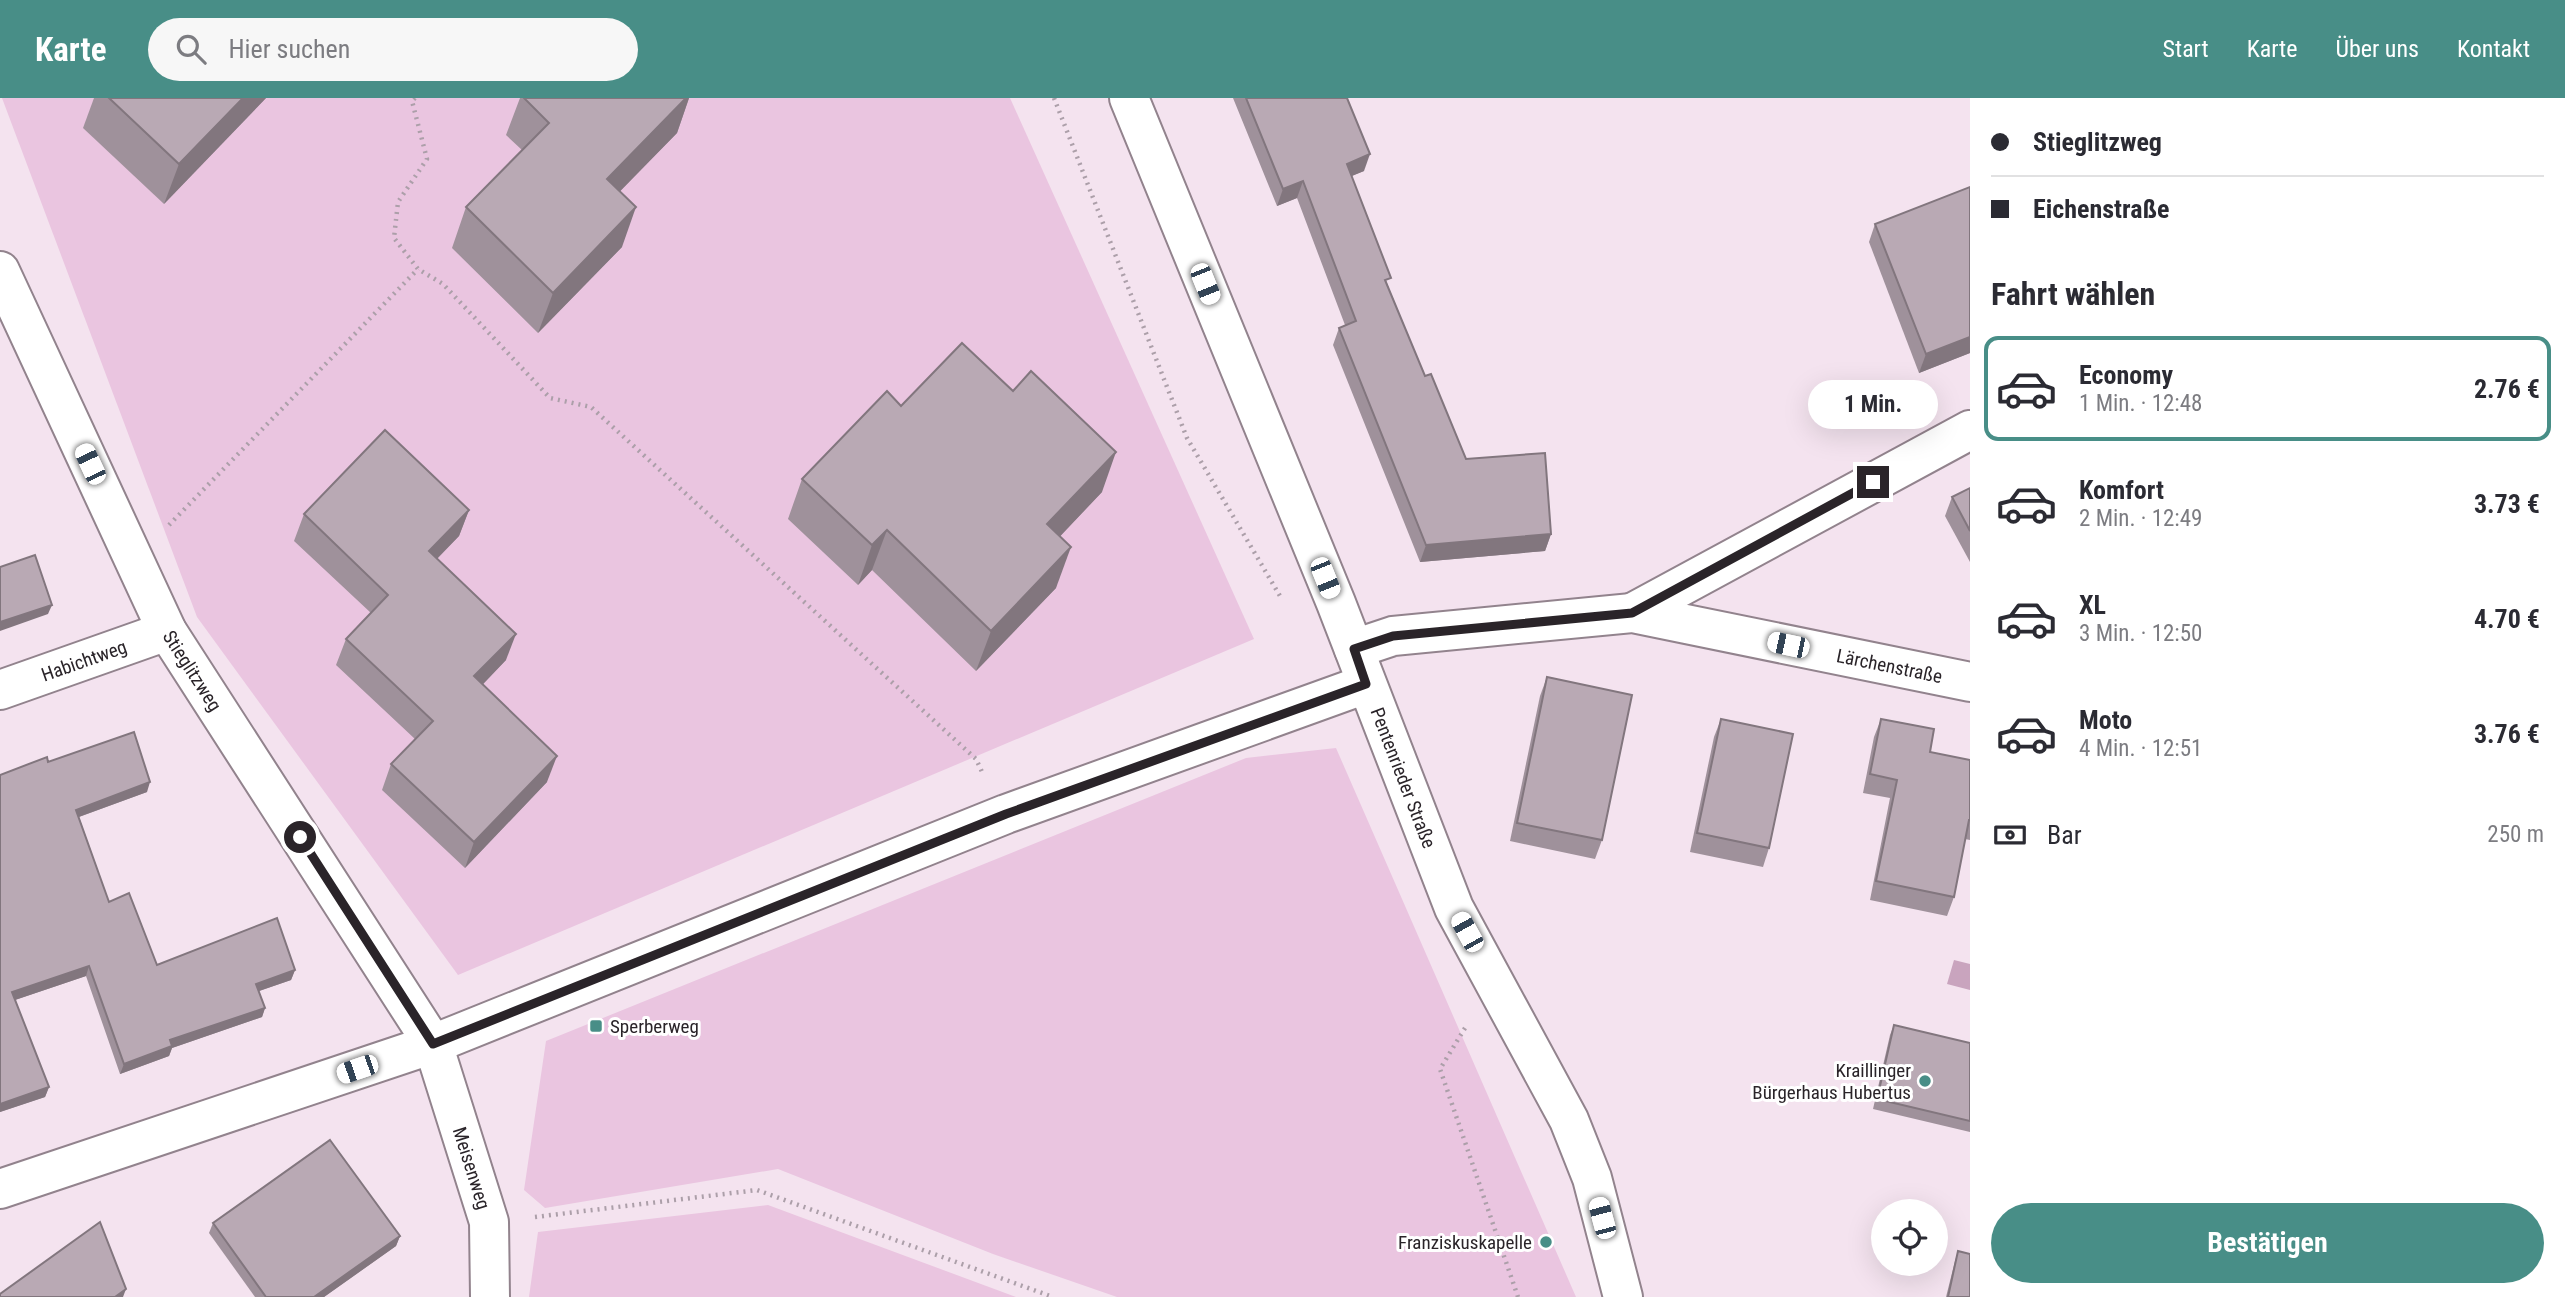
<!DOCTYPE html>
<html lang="de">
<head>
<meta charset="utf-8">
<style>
	body { margin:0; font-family:"Roboto Condensed",sans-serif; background:#f7f7f7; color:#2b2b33; height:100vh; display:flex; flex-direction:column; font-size:26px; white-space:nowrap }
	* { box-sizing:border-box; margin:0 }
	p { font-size:23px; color:#7c7c81 }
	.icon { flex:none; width:38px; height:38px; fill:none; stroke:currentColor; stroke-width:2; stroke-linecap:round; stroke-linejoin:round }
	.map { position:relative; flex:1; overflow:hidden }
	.sheet { display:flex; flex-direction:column; background:#fff; width:595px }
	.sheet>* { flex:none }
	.top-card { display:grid; align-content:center; height:154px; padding:0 21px; background:#fff }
	.buttons { position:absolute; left:1871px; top:1101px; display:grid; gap:14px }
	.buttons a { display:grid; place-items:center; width:77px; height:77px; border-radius:50%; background:#fff; box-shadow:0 7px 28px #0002; font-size:35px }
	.end { position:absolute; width:32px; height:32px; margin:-16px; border:9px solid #2a2429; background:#fff; box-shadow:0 0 0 4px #fff }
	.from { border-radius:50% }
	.bubble { position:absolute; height:49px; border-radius:24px; background:#fff; box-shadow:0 7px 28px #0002; font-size:23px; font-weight:700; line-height:49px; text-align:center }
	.car { position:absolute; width:21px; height:42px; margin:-21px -10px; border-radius:9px; box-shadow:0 0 5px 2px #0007; background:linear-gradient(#fff 24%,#345 0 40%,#fff 0 76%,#345 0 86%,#fff 0) }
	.top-card b { display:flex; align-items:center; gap:24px; height:66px; font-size:26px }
	.top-card b+b { border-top:2px solid #e1e1e2 }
	.top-card i { width:18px; height:18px; background:#2b2b33 }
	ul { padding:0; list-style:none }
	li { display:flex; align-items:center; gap:21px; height:105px; margin:0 14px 10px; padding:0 7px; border:4px solid transparent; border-radius:14px }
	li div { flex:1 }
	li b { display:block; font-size:26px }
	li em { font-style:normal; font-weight:700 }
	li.on { border-color:#488e87 }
	li>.icon { width:63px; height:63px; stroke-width:1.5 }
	h2 { padding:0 21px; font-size:32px; line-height:84px }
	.pay { display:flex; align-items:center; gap:18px; height:77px; padding:0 21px; font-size:26px }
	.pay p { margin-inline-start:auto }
	.cta { display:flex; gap:14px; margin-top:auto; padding:14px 21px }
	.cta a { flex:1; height:80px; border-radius:42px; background:#488e87; color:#fff; font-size:28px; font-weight:700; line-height:80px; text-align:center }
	header { display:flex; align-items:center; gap:42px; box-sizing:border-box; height:98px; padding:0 35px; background:#488e87; color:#fff }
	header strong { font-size:33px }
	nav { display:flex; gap:38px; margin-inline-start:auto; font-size:24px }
	.search { width:490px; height:63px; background:#f7f7f7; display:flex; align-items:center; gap:18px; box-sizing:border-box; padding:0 24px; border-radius:38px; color:#7c7c81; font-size:26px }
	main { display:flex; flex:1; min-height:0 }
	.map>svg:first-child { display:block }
</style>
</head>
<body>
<header>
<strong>Karte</strong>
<div class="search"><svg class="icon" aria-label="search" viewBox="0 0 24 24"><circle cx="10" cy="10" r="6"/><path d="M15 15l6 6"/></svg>Hier suchen</div>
<nav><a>Start</a><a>Karte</a><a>Über uns</a><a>Kontakt</a></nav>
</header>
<main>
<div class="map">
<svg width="1970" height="1199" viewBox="0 0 1970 1199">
	<rect width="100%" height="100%" fill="#f4e3ef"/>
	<!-- green -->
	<g fill="#eac5e0">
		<path d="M2,0H1010L1254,541L458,877L197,519Z"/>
		<path d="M1336,650L1576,1199H1117L993,1156L778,1071L545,1110L524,1092L546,943L1246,660Z"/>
		<path d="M768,1107L1016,1199H529L538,1134Z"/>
	</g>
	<!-- water -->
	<path fill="#c9a4be" d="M1954,862L1970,866V892L1947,886Z"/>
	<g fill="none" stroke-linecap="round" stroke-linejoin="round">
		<defs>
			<g id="minor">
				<path id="s1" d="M0,173L167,533L433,946L489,1124L490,1199"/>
				<path d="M1632,515L1970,332"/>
				<path id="s2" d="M1354,551L1393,538L1632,515L1970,584"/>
				<path id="s3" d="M0,592L167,533"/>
				<path d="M0,1091L433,946L1006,716L1366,586"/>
			</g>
			<g id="tertiary">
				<path id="s4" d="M1129,0L1336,505L1454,810L1569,1022L1592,1080L1623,1199"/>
			</g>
		</defs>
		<!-- minor casing -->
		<use href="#minor" stroke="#92838d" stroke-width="42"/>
		<!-- tertiary casing -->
		<use href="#tertiary" stroke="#92838d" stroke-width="42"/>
		<!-- path -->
		<g stroke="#ac9fa9" stroke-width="4.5" stroke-dasharray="2 5" stroke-linecap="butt">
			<path d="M415,0L412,3L427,61L398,104L394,140L418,171L443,186L550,300L591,309L976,661L983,676"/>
			<path d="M1054,0L1187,340L1280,498"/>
			<path d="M169,427L418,171"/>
			<path d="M1465,930L1440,971L1518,1199"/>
			<path d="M535,1119L757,1092L1053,1199"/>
		</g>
		<!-- minor -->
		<use href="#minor" stroke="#fff" stroke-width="38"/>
		<!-- tertiary -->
		<use href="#tertiary" stroke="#fff" stroke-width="38"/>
	</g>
	<!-- wall -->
	<g fill="#9f919b">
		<path d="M94,0H266L164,106L83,30Z"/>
		<path d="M520,0H689L677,35L620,93L622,149L538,235L452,150L466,109L522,52L506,37Z"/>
		<path d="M1233,0H1347L1364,73L1351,78L1388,188L1425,278L1466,361L1551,436L1545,453L1420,464L1333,247L1339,230L1345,227L1297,100L1277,108Z"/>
		<path d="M1875,126L1970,255L1919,275L1869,144Z"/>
		<path d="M901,308L1102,394L1060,438L1056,490L976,573L872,472L858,487L788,421L802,381Z"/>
		<path d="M1970,390V464L1945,418L1952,399Z"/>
		<path d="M469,412L459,438L437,461L506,562L483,586L547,684L465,770L382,692L391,666L415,641L336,567L346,541L371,515L294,443L304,416Z"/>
		<path d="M1547,579L1602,742L1595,761L1510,743L1540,598Z"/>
		<path d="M1721,621L1769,750L1763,769L1690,754L1714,639Z"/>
		<path d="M1881,621L1930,654L1970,662V742L1965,741L1954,799L1947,818L1870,802L1890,700L1863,695L1874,639Z"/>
		<path d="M48,664L147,694L79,719L109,804L157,867L295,872L291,882L259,893L265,910L262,919L172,950L169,958L120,976L86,878L15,902L49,989L45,999L0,1014V677Z"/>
		<path d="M1894,927L1970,945V1034L1873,1011L1890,937Z"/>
		<path d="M213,1125L400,1138L396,1148L324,1199H255L209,1135Z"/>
		<path d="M1958,1153L1970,1199H1946L1955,1163Z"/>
	</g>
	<!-- shaded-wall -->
	<g fill="#82767e">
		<path d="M243,0H266L164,106L179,66Z"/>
		<path d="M686,0H689L677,35L593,121L607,81Z"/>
		<path d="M1370,56L1364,73L1340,83L1347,66Z"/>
		<path d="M1303,83L1297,100L1277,108L1283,91Z"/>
		<path d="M636,109L622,149L538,235L553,195Z"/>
		<path d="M1970,239V255L1919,275L1926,256Z"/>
		<path d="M1116,354L1102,394L1033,467L1047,426Z"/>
		<path d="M469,412L459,438L419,479L429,453Z"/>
		<path d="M887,432L872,472L858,487L872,447Z"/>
		<path d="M1551,436L1545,453L1420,464L1426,447Z"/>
		<path d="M1071,449L1056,490L976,573L991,533Z"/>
		<path d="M52,507L48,516L0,533V524Z"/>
		<path d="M516,536L506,562L465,605L474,578Z"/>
		<path d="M557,658L547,684L465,770L474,744Z"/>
		<path d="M150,684L147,694L73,721L76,712Z"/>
		<path d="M89,868L86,878L9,904L12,894Z"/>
		<path d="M295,872L291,882L253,895L256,886Z"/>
		<path d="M265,910L262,919L172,950L169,958L120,976L124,966L170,942Z"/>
		<path d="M49,989L45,999L0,1014V1006Z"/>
		<path d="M400,1138L396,1148L324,1199H314Z"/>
		<path d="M126,1191L123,1199H115Z"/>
	</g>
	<!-- building -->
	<g fill="#b9a9b4" stroke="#82767e" stroke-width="2">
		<path d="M109,0H243L179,66Z"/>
		<path d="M524,0H686L607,81L636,109L553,195L466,109L549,25Z"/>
		<path d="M1246,0H1347L1370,56L1347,66L1391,180L1385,182L1425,278L1431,276L1466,361L1545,355L1551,436L1426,447L1339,230L1356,223L1303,83L1283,91Z"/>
		<path d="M1970,89V239L1926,256L1875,126Z"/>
		<path d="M962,245L1013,293L1031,273L1116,354L1047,426L1071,449L991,533L887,432L872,447L802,381L887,293L901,308Z"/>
		<path d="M385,332L469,412L429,453L516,536L474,578L557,658L474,744L391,666L433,623L346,541L388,497L304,416Z"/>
		<path d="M1970,390V433L1952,399Z"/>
		<path d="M35,457L52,507L0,524V469Z"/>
		<path d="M1547,579L1632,597L1602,742L1517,725Z"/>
		<path d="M1721,621L1793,636L1769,750L1697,735Z"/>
		<path d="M1881,621L1934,631L1930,654L1970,662V722H1969L1954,799L1876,783L1897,682L1870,676Z"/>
		<path d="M134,634L150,684L76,712L109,804L129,795L157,867L277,820L295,872L256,886L265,910L170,942L172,948L124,966L89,868L12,894L49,989L0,1006V677L47,659L48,664Z"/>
		<path d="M1894,927L1970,945V1023L1877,1001Z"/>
		<path d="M330,1042L400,1138L314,1199H266L213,1125Z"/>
		<path d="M100,1124L126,1191L115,1199H0V1196Z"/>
		<path d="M1958,1153L1970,1156V1199H1948Z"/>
	</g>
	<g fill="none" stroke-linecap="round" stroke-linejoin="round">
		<!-- route -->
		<path stroke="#2a2429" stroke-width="9" d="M300,739L433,946L1006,716L1366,586L1354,551L1393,538L1632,515L1873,384"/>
	</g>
	<!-- markers -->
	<g fill="#488e87" stroke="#fff" stroke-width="2.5">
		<rect x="589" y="921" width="14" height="14" rx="3.5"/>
		<circle cx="1925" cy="983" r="7"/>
		<circle cx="1546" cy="1144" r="7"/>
	</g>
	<g text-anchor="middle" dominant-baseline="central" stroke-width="6" stroke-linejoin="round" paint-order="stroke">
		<!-- street labels -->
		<g font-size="19" fill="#2a2429" stroke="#fff">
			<text stroke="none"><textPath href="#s3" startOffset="89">Habichtweg</textPath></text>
			<text stroke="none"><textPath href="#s2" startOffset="544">Lärchenstraße</textPath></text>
			<text stroke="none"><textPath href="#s1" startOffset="444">Stieglitzweg</textPath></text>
			<text stroke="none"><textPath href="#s4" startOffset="733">Pentenrieder Straße</textPath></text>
			<text stroke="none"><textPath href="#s1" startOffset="1018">Meisenweg</textPath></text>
		</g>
		<!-- poi labels -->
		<g font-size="19" fill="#2a2429" stroke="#fff" text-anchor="end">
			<text x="610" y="928" text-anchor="start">Sperberweg</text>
			<text x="1911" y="972">Kraillinger<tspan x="1911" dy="22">Bürgerhaus Hubertus</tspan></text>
			<text x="1532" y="1144">Franziskuskapelle</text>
		</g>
	</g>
</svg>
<div class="buttons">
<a><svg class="icon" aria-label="locate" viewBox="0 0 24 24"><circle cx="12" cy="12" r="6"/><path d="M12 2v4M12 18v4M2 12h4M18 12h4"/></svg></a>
</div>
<i class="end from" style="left:300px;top:739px"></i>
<i class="end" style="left:1873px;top:384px"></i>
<div class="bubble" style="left:1808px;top:282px;width:130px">1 Min.</div>
<i class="car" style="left:1205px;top:186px;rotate:158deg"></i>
<i class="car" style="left:90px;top:366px;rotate:335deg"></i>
<i class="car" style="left:1325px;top:480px;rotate:158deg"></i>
<i class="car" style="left:1788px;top:547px;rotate:282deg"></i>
<i class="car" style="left:1467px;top:834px;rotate:331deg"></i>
<i class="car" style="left:357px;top:971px;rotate:251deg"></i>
<i class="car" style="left:1602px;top:1120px;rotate:345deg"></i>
</div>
<section class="sheet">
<div class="top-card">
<b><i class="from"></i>Stieglitzweg</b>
<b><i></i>Eichenstraße</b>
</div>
<h2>Fahrt wählen</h2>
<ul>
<li class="on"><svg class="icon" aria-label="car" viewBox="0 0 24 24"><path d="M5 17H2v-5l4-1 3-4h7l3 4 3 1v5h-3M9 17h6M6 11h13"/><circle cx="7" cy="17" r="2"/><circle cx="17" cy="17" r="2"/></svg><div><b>Economy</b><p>1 Min. · 12:48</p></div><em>2.76 €</em></li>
<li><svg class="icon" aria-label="car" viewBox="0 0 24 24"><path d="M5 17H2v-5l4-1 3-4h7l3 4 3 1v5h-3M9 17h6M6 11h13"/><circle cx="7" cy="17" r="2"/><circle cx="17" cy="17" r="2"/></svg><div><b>Komfort</b><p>2 Min. · 12:49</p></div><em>3.73 €</em></li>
<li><svg class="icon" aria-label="car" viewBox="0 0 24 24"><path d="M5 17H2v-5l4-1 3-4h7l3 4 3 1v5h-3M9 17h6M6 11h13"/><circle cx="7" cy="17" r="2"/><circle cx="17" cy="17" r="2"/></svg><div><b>XL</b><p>3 Min. · 12:50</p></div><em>4.70 €</em></li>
<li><svg class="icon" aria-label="car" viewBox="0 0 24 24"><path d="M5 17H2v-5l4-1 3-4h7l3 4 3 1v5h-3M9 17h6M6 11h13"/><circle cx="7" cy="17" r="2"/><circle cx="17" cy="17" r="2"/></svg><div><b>Moto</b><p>4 Min. · 12:51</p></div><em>3.76 €</em></li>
</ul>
<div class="pay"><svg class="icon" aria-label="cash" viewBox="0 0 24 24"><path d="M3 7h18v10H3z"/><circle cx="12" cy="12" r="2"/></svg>Bar<p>250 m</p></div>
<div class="cta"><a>Bestätigen</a></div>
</section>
</main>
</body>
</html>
